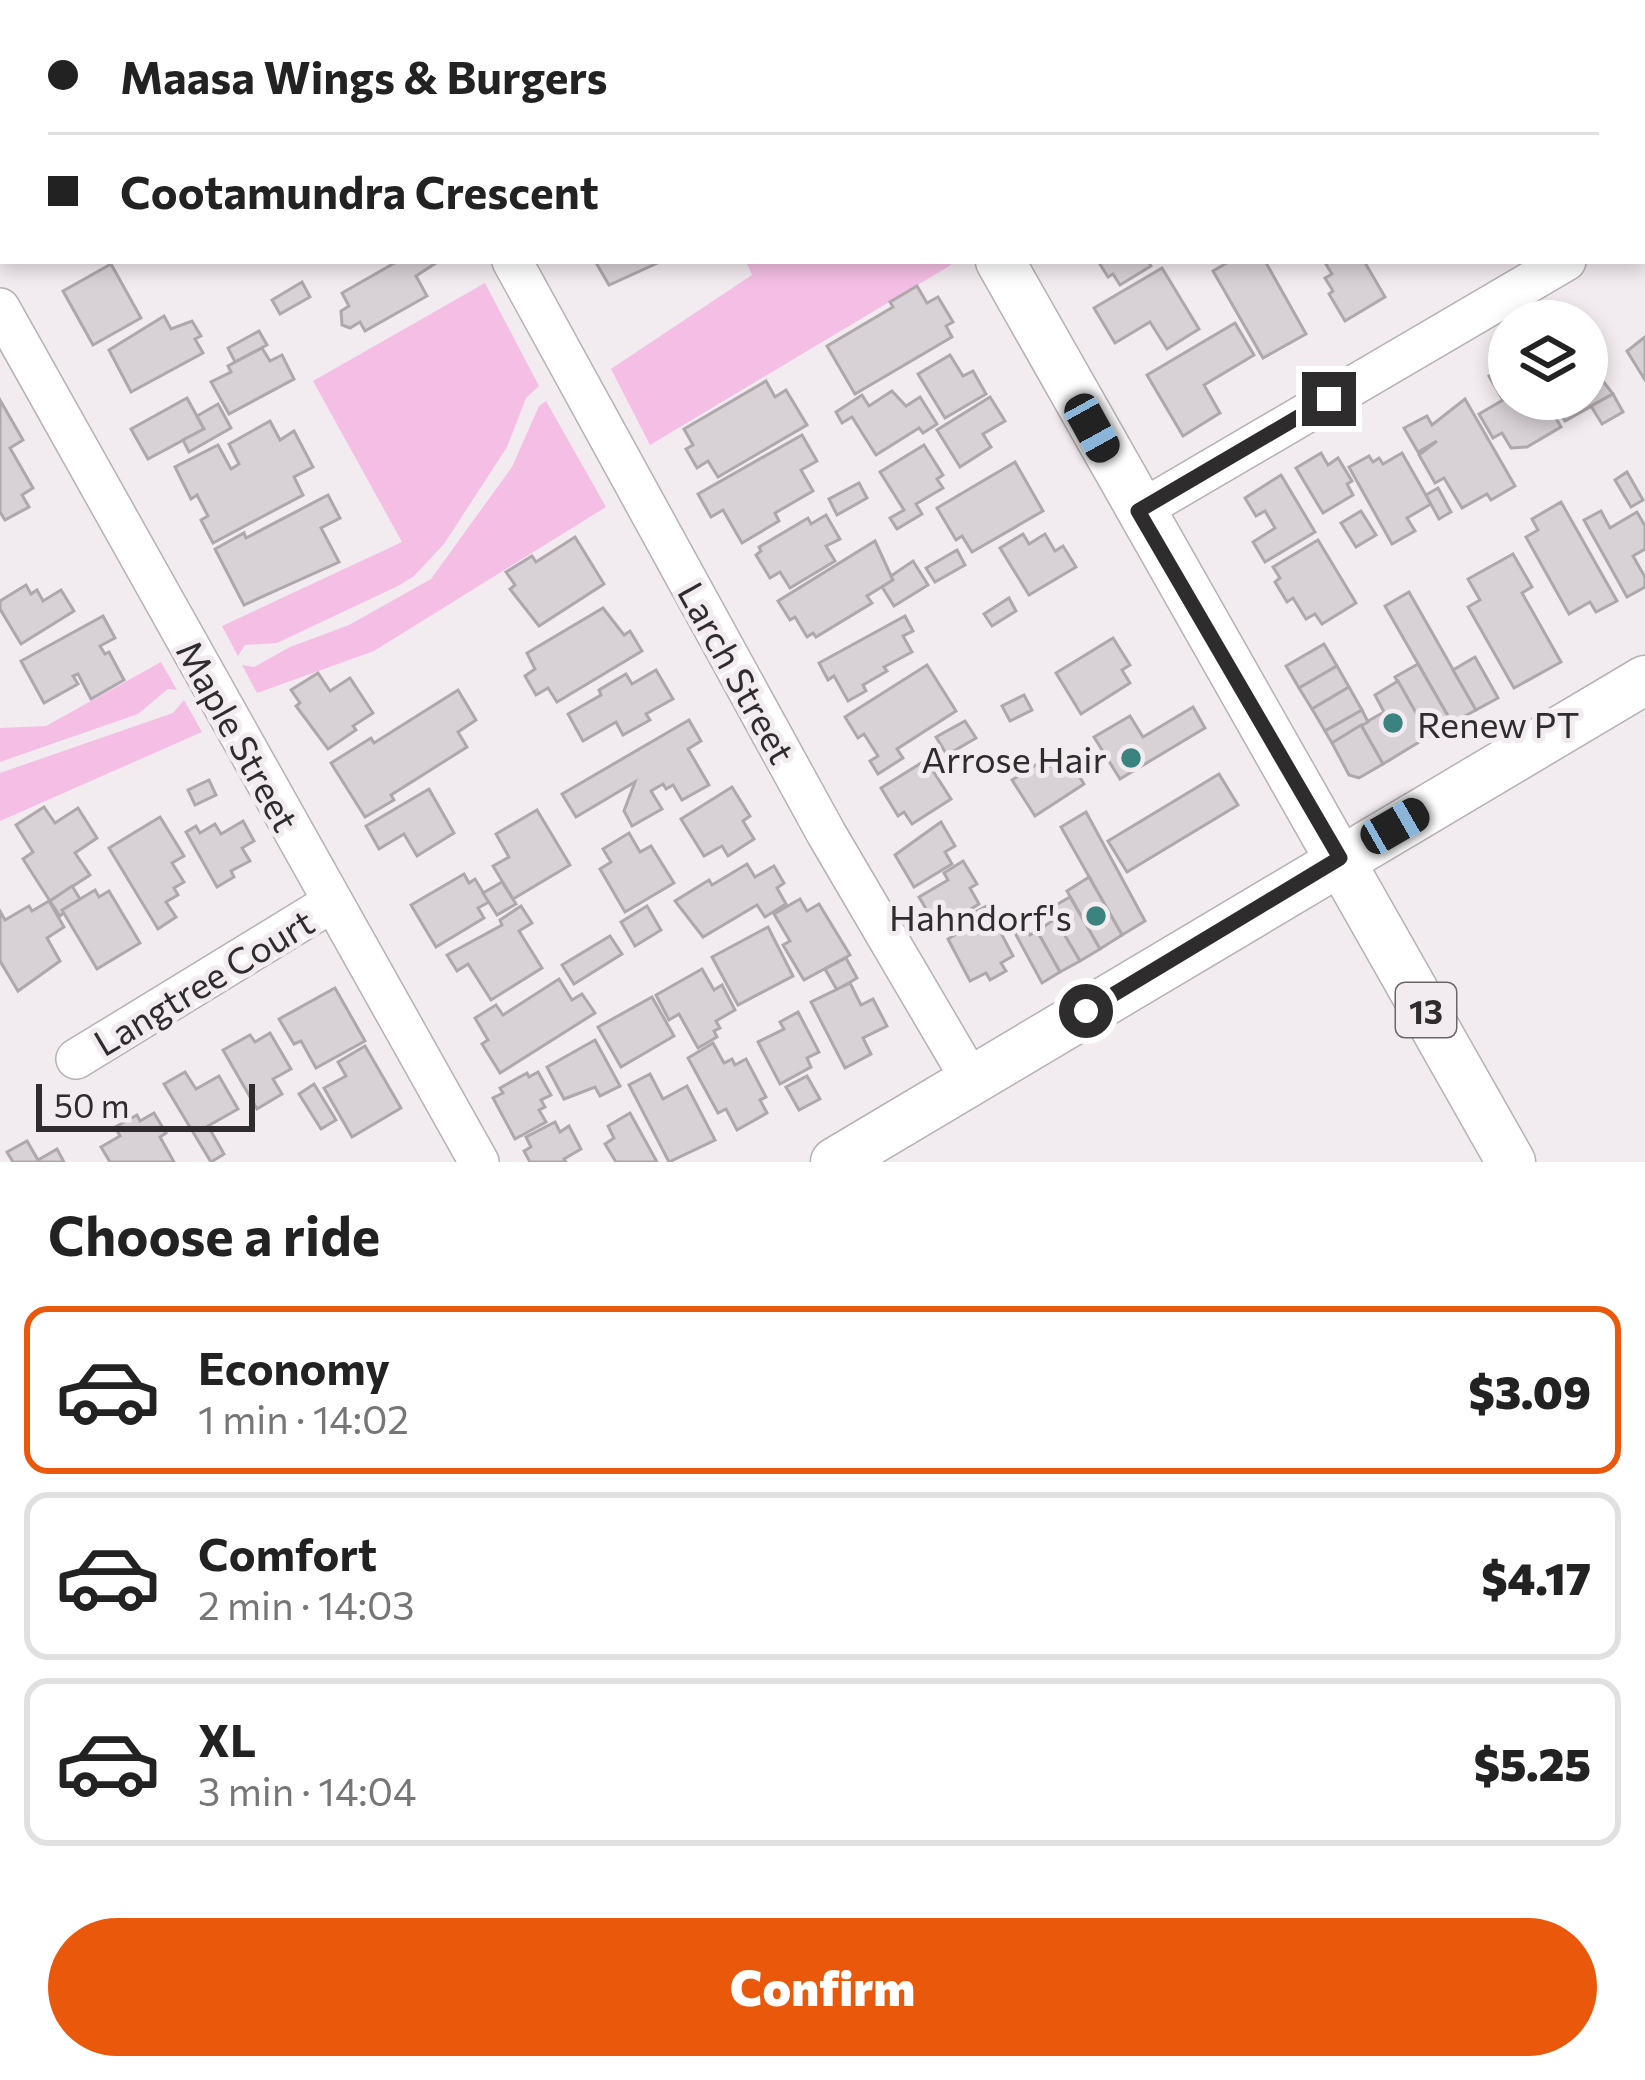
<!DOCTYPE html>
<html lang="en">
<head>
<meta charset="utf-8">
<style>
	body { margin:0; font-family:Commissioner,sans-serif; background:#f6f6f6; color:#222; height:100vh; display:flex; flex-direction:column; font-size:45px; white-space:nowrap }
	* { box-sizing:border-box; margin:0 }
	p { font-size:39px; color:#767676 }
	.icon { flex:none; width:66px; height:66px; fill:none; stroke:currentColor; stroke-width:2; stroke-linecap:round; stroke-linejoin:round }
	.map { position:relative; height:1162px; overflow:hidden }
	.sheet { display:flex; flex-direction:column; background:#fff; flex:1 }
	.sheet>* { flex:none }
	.top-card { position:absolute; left:0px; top:0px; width:1647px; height:264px; box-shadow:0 6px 18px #0003; display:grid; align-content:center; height:264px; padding:0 48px; background:#fff }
	.fabs { position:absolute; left:1488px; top:300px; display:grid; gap:24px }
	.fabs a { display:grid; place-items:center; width:120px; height:120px; border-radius:50%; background:#fff; box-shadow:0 6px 18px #0003; font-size:60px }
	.scale { position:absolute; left:36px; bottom:30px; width:219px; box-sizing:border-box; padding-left:12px; border:6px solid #2f2c2e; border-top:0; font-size:33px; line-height:42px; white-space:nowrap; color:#2f2c2e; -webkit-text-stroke:9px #f2ebf0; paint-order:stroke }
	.end { position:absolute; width:54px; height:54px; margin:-27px; border:15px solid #2f2c2e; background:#fff; box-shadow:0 0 0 6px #fff }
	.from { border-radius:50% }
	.car { position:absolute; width:36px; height:72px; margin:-36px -18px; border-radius:15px; box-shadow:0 0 9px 3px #0007; background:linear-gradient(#222 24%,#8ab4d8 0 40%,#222 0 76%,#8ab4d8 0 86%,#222 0) }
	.top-card b { display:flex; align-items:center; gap:42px; height:114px; font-size:45px }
	.top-card b+b { border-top:3px solid #e0e0e0 }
	.top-card i { width:30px; height:30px; background:#222 }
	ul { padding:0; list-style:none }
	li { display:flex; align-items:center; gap:36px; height:168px; margin:0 24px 18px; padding:0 24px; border:6px solid #e0e0e0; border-radius:24px }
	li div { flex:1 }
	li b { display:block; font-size:45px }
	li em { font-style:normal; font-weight:800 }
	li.current { border-color:#ea580c }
	li>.icon { width:108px; height:108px; stroke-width:1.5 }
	h2 { padding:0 48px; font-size:54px; line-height:144px }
	.cta { display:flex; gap:24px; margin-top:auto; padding:24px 48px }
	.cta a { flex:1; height:138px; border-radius:72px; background:#ea580c; color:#fff; font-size:48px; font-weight:800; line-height:138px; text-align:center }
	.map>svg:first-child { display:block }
</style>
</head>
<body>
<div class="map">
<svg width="1645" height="1162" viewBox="0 0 1645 1162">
	<rect width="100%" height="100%" fill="#f2ebf0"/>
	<!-- green -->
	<g fill="#f5bfe5">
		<path d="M746,261H949L951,265L650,445L611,369L752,275Z"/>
		<path d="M485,283L539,386L526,398L507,447L444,544L414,576L400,585L277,643L245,645L238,656L222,626L402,542L313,381Z"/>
		<path d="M546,401L606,507L374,651L257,693L242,665L254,667L290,647L349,625L431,579L512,467L539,406Z"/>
		<path d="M161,662L177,690L168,689L138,714L0,762V728L46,726Z"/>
		<path d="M184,700L202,732L0,821V773L173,713Z"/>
	</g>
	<!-- building -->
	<g fill="#d8d1d6" stroke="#aea7ac" stroke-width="3">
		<path d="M398,261H439L416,276L427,296L365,331L360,322L350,328L342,325L341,311L349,306L342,293Z"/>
		<path d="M595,261H662L609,285Z"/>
		<path d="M1098,261H1148L1151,266L1120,285L1113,274L1108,277Z"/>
		<path d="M1230,261H1265L1306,334L1263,358L1213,271Z"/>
		<path d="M1324,261H1364L1385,297L1345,321L1329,294L1333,291L1325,278L1332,274Z"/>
		<path d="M111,264L141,318L93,345L63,291Z"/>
		<path d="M1162,268L1199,329L1167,349L1150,322L1115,343L1094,308Z"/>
		<path d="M302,282L310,297L280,314L272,300Z"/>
		<path d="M917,286L927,303L938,297L953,322L946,326L952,337L855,394L827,346L893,307L890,302Z"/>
		<path d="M164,316L171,329L192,321L201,336L195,339L203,353L131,392L109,350Z"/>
		<path d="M1235,323L1254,355L1204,385L1220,413L1183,436L1147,375Z"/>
		<path d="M259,331L267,345L235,362L228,348Z"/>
		<path d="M1645,337V380L1627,351Z"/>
		<path d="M262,348L270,361L282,355L294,379L229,414L211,382L231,372L228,366Z"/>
		<path d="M950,355L963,376L973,371L986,394L945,418L918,374Z"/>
		<path d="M1588,362L1613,394L1565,421L1552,399H1587Z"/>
		<path d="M1509,365V399H1545L1561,427L1527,447L1511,448L1502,433L1493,438L1479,414L1503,400L1489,376Z"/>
		<path d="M766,381L775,397L786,390L807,425L718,477L708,461L697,468L686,449L693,445L684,429Z"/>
		<path d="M892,391L906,406L920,397L937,424L923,433L919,428L876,455L852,417L842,423L836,412L862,395L869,406Z"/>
		<path d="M1613,394L1623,412L1602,424L1591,406Z"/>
		<path d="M990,397L1005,421L983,434L991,447L960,467L937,430Z"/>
		<path d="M187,398L204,429L148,459L131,429Z"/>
		<path d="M1465,399L1515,486L1491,500L1487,494L1462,508L1444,478L1435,483L1419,455L1437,441L1418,452L1404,428L1427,416L1432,425Z"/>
		<path d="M0,400L23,440L10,448L33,488L22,495L29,507L5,520L0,512Z"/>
		<path d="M218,404L231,428L189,452L183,440L204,429L197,416Z"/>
		<path d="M270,421L280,440L294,431L313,467L294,477L303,495L213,543L201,520L208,516L197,495L191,499L175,467L218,445L231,469L239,464L229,444Z"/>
		<path d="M802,435L817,461L801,470L813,491L775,513L779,521L742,543L723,510L711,517L698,494Z"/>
		<path d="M924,445L943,475L937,479L943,488L916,504L922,514L897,529L890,518L904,510L880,472Z"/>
		<path d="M1321,453L1328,465L1338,458L1352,481L1347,484L1353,495L1323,513L1296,468Z"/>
		<path d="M1402,453L1431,504L1407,518L1415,531L1392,544L1349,467L1369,456L1373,462L1379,458L1383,464Z"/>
		<path d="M1015,462L1043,511L972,552L962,536L956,540L937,508Z"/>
		<path d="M1627,472L1643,500L1631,507L1615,480Z"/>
		<path d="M1281,475L1315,532L1265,562L1253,542L1275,528L1265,511L1256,516L1245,498Z"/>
		<path d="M859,483L867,498L837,515L829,499Z"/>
		<path d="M1438,488L1451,512L1439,519L1426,495Z"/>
		<path d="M328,495L340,518L321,528L339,562L244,605L215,549L244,533L246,538Z"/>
		<path d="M1561,502L1617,601L1596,612L1590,602L1569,614L1526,537L1538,530L1532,519Z"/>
		<path d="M1361,511L1376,535L1356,547L1341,523Z"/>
		<path d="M1601,511L1610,528L1637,512L1645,526V549L1633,556L1645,577V587L1627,597L1584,520Z"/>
		<path d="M826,515L840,539L826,546L835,561L790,588L780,572L770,578L756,555L761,551L759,547L808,518L811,524Z"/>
		<path d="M1023,534L1029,544L1045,534L1055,551L1063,546L1076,567L1029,595L1000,548Z"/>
		<path d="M575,537L604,584L539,626L510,589L515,585L506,572L532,556L536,562Z"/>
		<path d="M1318,540L1356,603L1322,624L1315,614L1306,619L1293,598L1287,602L1275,582L1280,578L1273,567Z"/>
		<path d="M875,541L893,580L867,596L872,603L816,637L813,633L807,637L795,617L790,620L778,601Z"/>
		<path d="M957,550L965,565L935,582L926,568Z"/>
		<path d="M1513,554L1532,587L1522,593L1561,662L1514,688L1468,607L1480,600L1468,579Z"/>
		<path d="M913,561L928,585L894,606L882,587L893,580L891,576Z"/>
		<path d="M26,585L31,594L37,590L43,601L61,590L74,611L21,644L0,609V601Z"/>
		<path d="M1409,592L1476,710L1452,723L1385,606Z"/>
		<path d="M1009,598L1016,611L992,626L984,614Z"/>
		<path d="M603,608L624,635L630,631L642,651L557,702L548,688L536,695L525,676L535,669L527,653Z"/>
		<path d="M103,616L115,638L100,646L105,654L109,652L124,680L91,699L78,674L73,676L78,684L44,703L21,661Z"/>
		<path d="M905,616L913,631L903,636L912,652L884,667L887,671L863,685L866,691L848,701L834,676L828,680L819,663Z"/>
		<path d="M1113,638L1130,665L1122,670L1130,683L1081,714L1056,673Z"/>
		<path d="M1324,644L1337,666L1299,688L1286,666Z"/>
		<path d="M1475,657L1498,698L1476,710L1453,670Z"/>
		<path d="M1418,664L1452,723L1429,736L1395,677Z"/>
		<path d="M927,665L956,711L897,749L903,758L878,774L870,761L878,756L864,734L858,738L845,717Z"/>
		<path d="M1337,666L1349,687L1312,709L1299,688Z"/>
		<path d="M656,670L673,699L646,714L650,720L623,735L616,722L583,741L568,714L601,695L599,690L626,674L632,684Z"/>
		<path d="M318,673L330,691L350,678L373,713L353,726L356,730L328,749L296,706L300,703L291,690Z"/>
		<path d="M1398,681L1429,736L1383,764L1361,725L1384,712L1375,695Z"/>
		<path d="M1349,687L1362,710L1325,731L1312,709Z"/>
		<path d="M458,690L476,720L458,732L467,747L391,795L394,800L365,817L331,763L371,738L374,743Z"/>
		<path d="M1024,695L1032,710L1010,721L1002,706Z"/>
		<path d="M1193,707L1205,728L1120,779L1094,737L1130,716L1143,737Z"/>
		<path d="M1362,710L1368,722L1332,743L1325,731Z"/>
		<path d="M689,720L701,741L688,749L709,785L682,800L673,785L666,789L663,784L651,791L662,809L632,826L624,811L635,782L576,817L562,794Z"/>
		<path d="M965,721L976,738L947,755L936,737Z"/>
		<path d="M1361,725L1383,764L1359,778L1349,775L1332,743Z"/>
		<path d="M1045,759L1050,766L1059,759L1064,766L1070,761L1084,784L1035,816L1012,780Z"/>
		<path d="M926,760L951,799L912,824L904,812L898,816L881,788Z"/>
		<path d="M1219,774L1238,805L1127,872L1108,841Z"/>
		<path d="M209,780L216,795L195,805L188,790Z"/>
		<path d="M732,787L750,816L743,821L754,839L728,856L722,846L704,856L681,819Z"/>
		<path d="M429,789L454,833L417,856L404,834L379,849L366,826Z"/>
		<path d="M44,807L55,823L78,808L97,838L75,853L90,875L50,901L23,859L33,852L16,825Z"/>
		<path d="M537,810L570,865L513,899L493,866L509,857L496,834Z"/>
		<path d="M1086,812L1145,921L1122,935L1061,827Z"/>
		<path d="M160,817L184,856L172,863L184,882L174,888L178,895L166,902L176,917L158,929L109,848Z"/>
		<path d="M243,821L254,841L242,848L250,861L231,871L234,877L217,887L186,832L196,826L200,833L215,824L221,834Z"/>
		<path d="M941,822L955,846L945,852L952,864L914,887L895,855Z"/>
		<path d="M629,833L640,852L651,846L674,883L625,912L600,869L611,862L603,849Z"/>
		<path d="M963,861L977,884L970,888L979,904L938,929L919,897L948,880L944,873Z"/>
		<path d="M747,864L755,877L774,866L784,883L777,888L786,904L765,917L757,905L703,937L675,901L709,880L712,885Z"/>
		<path d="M464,874L469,883L475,879L489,902L478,908L484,918L436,947L411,905Z"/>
		<path d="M1089,877L1122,935L1100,949L1067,891Z"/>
		<path d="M502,882L516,904L497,915L483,893Z"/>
		<path d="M72,886L80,899L60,916L50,901Z"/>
		<path d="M95,890L99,897L109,891L140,943L97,969L62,910Z"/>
		<path d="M1070,897L1100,949L1080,961L1049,909Z"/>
		<path d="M800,899L807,911L819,904L850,955L804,980L783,945L790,941L774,914Z"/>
		<path d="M49,901L64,927L47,938L60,961L18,991L0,961V911L5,920L29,906L32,911Z"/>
		<path d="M992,903L998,913L992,916L1013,956L1001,963L1006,971L990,980L986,973L970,981L948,939L963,930L959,921Z"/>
		<path d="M521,906L532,923L519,931L542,968L491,1000L468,964L457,971L447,955L502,925L500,920Z"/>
		<path d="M647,906L661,930L635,946L621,922Z"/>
		<path d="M1055,919L1080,961L1060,972L1037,931Z"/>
		<path d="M1025,926L1030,935L1037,931L1060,972L1042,983L1015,933Z"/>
		<path d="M768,927L793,976L738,1005L712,957Z"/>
		<path d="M610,936L622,954L574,984L562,965Z"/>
		<path d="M846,958L857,978L837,990L825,969Z"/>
		<path d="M702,969L714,990L722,985L735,1010L716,1021L720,1028L714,1031L717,1037L698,1048L679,1014L669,1020L656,995Z"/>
		<path d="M559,979L572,1000L582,994L595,1013L500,1073L482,1044L488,1040L475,1018L496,1005L503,1015Z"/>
		<path d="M850,983L861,1005L873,999L887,1026L863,1038L871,1054L845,1068L811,1002Z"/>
		<path d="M335,988L365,1041L316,1068L301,1041L294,1044L279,1019Z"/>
		<path d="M652,997L674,1036L621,1067L598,1027Z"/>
		<path d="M798,1012L819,1052L807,1058L811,1067L780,1084L758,1042L784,1029L780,1022Z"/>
		<path d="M270,1033L291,1069L273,1079L282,1094L257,1109L223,1050L250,1035L255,1042Z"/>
		<path d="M595,1040L620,1086L600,1096L595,1087L564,1099L547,1067Z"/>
		<path d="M713,1043L724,1063L732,1059L735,1065L746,1059L766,1097L760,1100L767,1113L737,1130L726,1109L718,1113L688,1058Z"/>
		<path d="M365,1046L401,1108L352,1137L324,1088L346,1076L338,1062Z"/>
		<path d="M185,1072L196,1089L219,1076L238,1109L208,1126L224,1154L211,1162L164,1084Z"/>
		<path d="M538,1072L551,1095L541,1100L545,1107L539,1110L546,1122L515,1139L493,1098L503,1093L500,1088L527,1073L529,1077Z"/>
		<path d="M650,1074L663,1099L687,1086L715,1140L669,1162L629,1085Z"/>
		<path d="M807,1076L820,1099L799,1110L786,1087Z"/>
		<path d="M314,1084L336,1120L321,1129L299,1094Z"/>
		<path d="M154,1113L166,1133L160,1137L174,1162H110L101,1147L120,1136L115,1127L137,1115L140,1121Z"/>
		<path d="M630,1113L657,1162H616L605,1144L614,1138L608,1126Z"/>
		<path d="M555,1122L560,1132L569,1126L581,1149L564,1159L566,1162H530L524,1151L531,1147L526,1137Z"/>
		<path d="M27,1141L38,1160L57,1149L64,1162H13L7,1152Z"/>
	</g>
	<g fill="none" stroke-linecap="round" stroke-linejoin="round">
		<defs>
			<g id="minor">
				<path d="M365,0L366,3"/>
				<path d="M1420,0L1421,3"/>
				<path d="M512,261L826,833L971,1080"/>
				<path d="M0,308L479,1162"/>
				<path d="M1139,511L1566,261"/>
				<path d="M76,1059L331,903"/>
			</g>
			<g id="major">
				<path d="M855,0L857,3"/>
				<path d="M1000,261L1511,1162"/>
				<path d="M835,1162L1645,680"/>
			</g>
		</defs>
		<!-- minor casing -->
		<use href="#minor" stroke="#b7b0b5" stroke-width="42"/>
		<!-- major casing -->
		<use href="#major" stroke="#b7b0b5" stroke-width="51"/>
		<!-- minor -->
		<use href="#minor" stroke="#fff" stroke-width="39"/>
		<!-- major -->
		<use href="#major" stroke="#fff" stroke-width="48"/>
	</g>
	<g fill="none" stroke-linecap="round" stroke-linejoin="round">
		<!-- route -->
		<path stroke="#2f2c2e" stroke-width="15" d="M1086,1011L1340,858L1138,511L1329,399"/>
	</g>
	<!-- markers -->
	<g fill="#3b837f" stroke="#f2ebf0" stroke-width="4.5">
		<circle cx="1393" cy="723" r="12"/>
		<circle cx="1131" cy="758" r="12"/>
		<circle cx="1096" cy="916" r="12"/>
	</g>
	<g text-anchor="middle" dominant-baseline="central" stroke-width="10" stroke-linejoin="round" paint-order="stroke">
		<!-- shield labels -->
		<rect fill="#f2ebf0" stroke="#6a6568" stroke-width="3" x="1396" y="983" width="60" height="54" rx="9"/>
		<g font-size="33" font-weight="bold" fill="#2f2c2e">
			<text x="1426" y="1010">13</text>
		</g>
		<!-- street labels -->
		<g font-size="36" fill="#2f2c2e" stroke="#f2ebf0">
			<text transform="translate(738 672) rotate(61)">Larch Street</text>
			<text transform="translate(239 735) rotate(61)">Maple Street</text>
			<text transform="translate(203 981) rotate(-31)">Langtree Court</text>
		</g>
		<!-- poi labels -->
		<g font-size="36" fill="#2f2c2e" stroke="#f2ebf0" text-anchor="end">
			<text x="1417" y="723" text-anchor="start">Renew PT</text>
			<text x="1107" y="758">Arrose Hair</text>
			<text x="1072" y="916">Hahndorf's</text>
		</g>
	</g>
</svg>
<div class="fabs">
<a><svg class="icon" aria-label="layers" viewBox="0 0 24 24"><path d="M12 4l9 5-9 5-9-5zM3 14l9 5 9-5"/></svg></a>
</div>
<div class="scale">50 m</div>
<i class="end from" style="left:1086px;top:1011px"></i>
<i class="end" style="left:1329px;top:399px"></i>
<i class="car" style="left:1092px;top:428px;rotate:151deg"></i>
<i class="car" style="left:1395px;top:826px;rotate:60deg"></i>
<div class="top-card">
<b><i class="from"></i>Maasa Wings &amp; Burgers</b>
<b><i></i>Cootamundra Crescent</b>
</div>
</div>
<section class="sheet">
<h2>Choose a ride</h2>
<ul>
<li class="current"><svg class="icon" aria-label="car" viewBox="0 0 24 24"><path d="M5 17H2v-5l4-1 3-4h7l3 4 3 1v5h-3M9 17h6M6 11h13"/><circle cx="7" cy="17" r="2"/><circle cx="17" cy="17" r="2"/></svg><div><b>Economy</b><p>1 min · 14:02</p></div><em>$3.09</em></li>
<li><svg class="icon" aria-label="car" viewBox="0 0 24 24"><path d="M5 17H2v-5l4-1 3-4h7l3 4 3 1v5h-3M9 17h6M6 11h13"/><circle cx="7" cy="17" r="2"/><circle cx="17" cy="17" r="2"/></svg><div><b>Comfort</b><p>2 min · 14:03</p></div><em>$4.17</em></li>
<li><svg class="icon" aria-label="car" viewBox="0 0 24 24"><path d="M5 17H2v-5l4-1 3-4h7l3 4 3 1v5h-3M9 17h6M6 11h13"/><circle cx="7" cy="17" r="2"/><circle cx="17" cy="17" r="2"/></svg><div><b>XL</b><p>3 min · 14:04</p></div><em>$5.25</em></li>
</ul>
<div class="cta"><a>Confirm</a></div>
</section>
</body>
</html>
